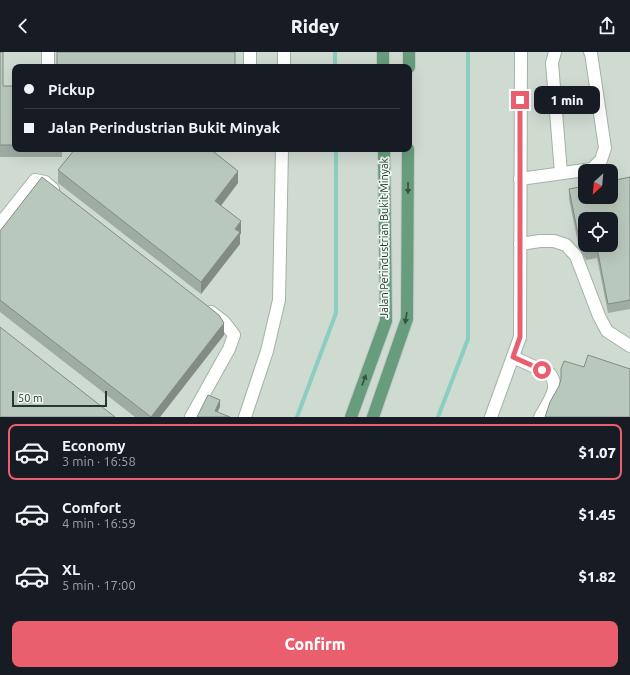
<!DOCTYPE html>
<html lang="en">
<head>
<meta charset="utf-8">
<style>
	body { margin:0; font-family:Ubuntu,sans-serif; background:#242831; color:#f1f3f6; height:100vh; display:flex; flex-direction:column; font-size:15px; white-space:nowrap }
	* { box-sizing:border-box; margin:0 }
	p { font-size:13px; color:#9ea1a6 }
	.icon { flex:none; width:22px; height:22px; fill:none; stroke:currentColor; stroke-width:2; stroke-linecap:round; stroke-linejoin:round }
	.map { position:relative; height:365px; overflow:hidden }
	.side { display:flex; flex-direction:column; background:#171b24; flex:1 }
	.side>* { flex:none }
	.guide { position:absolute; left:12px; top:12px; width:400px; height:88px; border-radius:8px; box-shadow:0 4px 16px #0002; display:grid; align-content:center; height:88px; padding:0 12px; background:#171b24 }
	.needle { width:26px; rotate:206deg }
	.fabs { position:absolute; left:578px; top:112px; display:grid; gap:8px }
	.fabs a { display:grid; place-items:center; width:40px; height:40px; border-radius:8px; background:#171b24; box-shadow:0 4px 16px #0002; font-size:20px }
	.scale { position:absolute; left:12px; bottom:10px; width:95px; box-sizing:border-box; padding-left:4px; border:2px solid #223a2b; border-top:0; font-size:11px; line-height:14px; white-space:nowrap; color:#223a2b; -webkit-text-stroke:3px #f0f7f1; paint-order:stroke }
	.end { position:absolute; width:18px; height:18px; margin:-9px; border:5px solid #ea5f6d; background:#fff; box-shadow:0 0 0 2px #fff }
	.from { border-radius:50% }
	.bubble { position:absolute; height:28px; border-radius:8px; background:#171b24; box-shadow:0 4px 16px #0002; font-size:13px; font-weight:800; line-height:28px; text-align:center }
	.guide b { display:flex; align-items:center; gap:14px; height:38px; font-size:15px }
	.guide b+b { border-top:1px solid #363941 }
	.guide i { width:10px; height:10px; background:#f1f3f6 }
	ul { padding:7px 0 0; list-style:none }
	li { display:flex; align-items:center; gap:12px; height:56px; margin:0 8px 6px; padding:0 4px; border:2px solid transparent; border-radius:8px }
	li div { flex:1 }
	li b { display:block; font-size:15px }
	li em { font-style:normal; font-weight:800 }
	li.selected { border-color:#ea5f6d }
	li>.icon { width:36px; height:36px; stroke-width:1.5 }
	.cta { display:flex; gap:8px; margin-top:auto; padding:8px 12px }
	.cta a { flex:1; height:46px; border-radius:8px; background:#ea5f6d; color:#fff; font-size:16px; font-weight:800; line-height:46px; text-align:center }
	header { display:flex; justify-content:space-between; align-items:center; height:52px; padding:0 12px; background:#171b24; font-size:18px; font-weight:800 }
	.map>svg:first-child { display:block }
</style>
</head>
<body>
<header><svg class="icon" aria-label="back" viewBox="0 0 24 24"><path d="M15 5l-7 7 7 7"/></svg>Ridey<svg class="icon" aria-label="share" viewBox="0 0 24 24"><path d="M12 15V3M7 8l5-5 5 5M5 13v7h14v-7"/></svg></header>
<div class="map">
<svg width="630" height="365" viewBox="0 0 630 365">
	<rect width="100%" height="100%" fill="#e0eae2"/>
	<!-- built -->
	<path fill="#cfdad1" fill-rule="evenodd" d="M0,0H630V365H0ZM15,15H409V97H15ZM585,119H611V145H585ZM585,167H611V193H585Z"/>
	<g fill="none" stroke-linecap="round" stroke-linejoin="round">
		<!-- stream -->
		<g stroke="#8bcdc0" stroke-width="4">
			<path d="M335,0V15"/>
			<path d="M297,365L336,261V97"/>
			<path d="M438,365L468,287V0"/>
		</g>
		<defs>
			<g id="minor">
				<path d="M48,0V15"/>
				<path d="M555,0L552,11L561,121"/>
				<path d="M250,15V0"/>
				<path d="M284,15V0"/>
				<path d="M520,127L592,117L601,108L605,96L591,1L590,0"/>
				<path d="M0,172L35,128L45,130L53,137"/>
				<path d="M520,192L540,189H554L566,193L576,204L599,264L607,279L630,294"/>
				<path d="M513,305L550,322C561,336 547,352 540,365"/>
				<path d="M191,365L229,297L234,283L224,270L211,260"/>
				<path d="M245,365L267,299L279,248L282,97"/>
				<path d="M491,365L520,285L521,0"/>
			</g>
			<g id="major">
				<path d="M383,0V15"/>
				<path d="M409,15V0"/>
				<path d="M351,365L386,269L384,97"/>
				<path d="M373,365L407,267L408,97"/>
			</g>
		</defs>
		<!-- minor casing -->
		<use href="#minor" stroke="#a3b2a7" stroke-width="14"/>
		<!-- major casing -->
		<use href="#major" stroke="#c1c8c4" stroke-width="14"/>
		<!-- minor -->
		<use href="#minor" stroke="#fff" stroke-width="12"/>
		<!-- major -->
		<use href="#major" stroke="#679d7c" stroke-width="12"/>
	</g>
	<!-- wall -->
	<g fill="#9faca3">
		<path d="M0,0L3,34H15V97H62V105H0Z"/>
		<path d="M58,118L238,131L221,154L241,181L240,183V192L201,242L58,131Z"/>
		<path d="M630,125V257L608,261L597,206L586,208L579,196L569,147V137Z"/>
		<path d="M0,179L224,283L160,365H135L0,260Z"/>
	</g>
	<!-- shaded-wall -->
	<g fill="#828c84">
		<path d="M238,119V131L215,161V149Z"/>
		<path d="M241,169V181L240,183V192L201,242V230L235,177Z"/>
		<path d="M224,271V283L160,365H151Z"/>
		<path d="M220,348V355L215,365V359Z"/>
	</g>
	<!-- building -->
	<g fill="#b9c8bd" stroke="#828c84" fill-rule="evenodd">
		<path d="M0,0H3V34H15V93H0Z"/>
		<rect x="57" y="0" width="178" height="15"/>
		<path d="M75,97H210L238,119L215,149L241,169L235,177L240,180L201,230L58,118Z"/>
		<path d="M42,125L219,263L224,271L151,365L0,248V179Z"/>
		<path d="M630,125V248L608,252L597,196L586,198L579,187L569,137L585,134V145H611V129ZM585,167H611V193H585Z"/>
		<path d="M0,275L115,365H0Z"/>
		<path d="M588,303L630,317V365H545L550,350L559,334L561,327V317L564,309L584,315Z"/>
		<path d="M208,343L220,348L215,359L230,365H197Z"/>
	</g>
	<!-- one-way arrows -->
	<defs><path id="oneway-solid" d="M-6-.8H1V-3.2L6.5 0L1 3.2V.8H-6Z"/></defs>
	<g fill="#33533f">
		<use href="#oneway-solid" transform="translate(408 136) rotate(90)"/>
		<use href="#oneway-solid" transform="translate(406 266) rotate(99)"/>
		<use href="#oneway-solid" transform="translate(364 328) rotate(-70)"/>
	</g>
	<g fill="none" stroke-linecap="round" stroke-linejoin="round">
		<!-- route -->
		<path stroke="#ea5f6d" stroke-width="5" d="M520,48V285L513,305L542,318"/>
	</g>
	<g text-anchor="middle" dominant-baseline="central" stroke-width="3.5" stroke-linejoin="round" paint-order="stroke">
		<!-- street labels -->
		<g font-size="11" fill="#223a2b" stroke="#f0f7f1">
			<text transform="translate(384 186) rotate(-90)">Jalan Perindustrian Bukit Minyak</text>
		</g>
	</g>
</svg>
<div class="fabs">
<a><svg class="needle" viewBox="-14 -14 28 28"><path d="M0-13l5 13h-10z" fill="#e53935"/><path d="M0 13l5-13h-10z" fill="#9ea1a6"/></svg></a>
<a><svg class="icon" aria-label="locate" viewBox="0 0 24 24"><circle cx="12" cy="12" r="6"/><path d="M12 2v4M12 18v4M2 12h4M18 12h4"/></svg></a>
</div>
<div class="scale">50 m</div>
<i class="end from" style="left:542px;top:318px"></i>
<i class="end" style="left:520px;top:48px"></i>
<div class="bubble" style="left:534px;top:34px;width:66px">1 min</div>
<div class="guide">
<b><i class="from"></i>Pickup</b>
<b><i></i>Jalan Perindustrian Bukit Minyak</b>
</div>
</div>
<section class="side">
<ul>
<li class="selected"><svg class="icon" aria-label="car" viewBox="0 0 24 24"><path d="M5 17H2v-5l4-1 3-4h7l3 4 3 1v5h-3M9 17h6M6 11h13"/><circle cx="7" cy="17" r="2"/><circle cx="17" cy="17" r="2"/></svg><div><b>Economy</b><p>3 min · 16:58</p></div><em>$1.07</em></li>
<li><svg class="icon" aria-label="car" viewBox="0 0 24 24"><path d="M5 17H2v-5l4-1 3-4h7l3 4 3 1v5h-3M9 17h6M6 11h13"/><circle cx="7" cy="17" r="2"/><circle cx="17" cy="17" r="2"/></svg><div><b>Comfort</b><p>4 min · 16:59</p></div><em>$1.45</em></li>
<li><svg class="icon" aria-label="car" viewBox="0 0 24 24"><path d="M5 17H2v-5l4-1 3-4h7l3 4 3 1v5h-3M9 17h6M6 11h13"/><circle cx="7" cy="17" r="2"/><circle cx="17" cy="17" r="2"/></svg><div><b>XL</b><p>5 min · 17:00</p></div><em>$1.82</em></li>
</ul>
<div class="cta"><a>Confirm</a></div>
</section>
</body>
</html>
